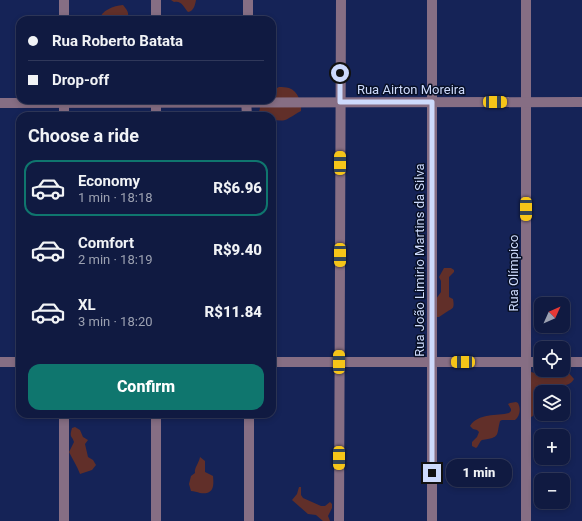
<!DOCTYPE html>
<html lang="en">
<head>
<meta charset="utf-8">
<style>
	body { margin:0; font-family:Roboto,sans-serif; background:#1e274c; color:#f1f3f6; height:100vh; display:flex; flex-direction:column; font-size:15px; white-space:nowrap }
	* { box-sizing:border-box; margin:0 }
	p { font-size:13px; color:#9ca1b1 }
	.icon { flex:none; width:22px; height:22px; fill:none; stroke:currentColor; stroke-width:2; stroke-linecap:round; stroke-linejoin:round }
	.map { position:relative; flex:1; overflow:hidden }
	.details { position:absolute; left:16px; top:112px; width:260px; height:306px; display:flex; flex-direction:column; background:#101a41; border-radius:12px; box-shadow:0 2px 6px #0003,0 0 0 1px #30385a }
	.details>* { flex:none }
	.banner { position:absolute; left:16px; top:16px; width:260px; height:88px; border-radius:12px; box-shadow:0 2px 6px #0003,0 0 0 1px #30385a; display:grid; align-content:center; height:88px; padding:0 12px; background:#101a41 }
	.needle { width:26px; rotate:45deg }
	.tools { position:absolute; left:534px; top:297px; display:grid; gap:8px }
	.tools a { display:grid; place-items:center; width:36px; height:36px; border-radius:8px; background:#101a41; box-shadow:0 2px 6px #0003,0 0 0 1px #30385a; font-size:20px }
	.end { position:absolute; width:18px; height:18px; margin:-9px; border:5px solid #cddafc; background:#111; box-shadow:0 0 0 2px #111 }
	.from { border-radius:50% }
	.bubble { position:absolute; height:28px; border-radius:12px; background:#101a41; box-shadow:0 2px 6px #0003,0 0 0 1px #30385a; font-size:13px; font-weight:800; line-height:28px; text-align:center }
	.car { position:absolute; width:12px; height:24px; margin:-12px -6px; border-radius:5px; box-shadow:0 0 3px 1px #0007; background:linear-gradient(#f5c518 24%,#345 0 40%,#f5c518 0 76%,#345 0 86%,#f5c518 0) }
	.banner b { display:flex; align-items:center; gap:14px; height:38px; font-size:15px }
	.banner b+b { border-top:1px solid #30385a }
	.banner i { width:10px; height:10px; background:#f1f3f6 }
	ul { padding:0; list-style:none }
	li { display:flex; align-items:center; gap:12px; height:56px; margin:0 8px 6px; padding:0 4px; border:2px solid transparent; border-radius:12px }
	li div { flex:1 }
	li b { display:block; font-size:15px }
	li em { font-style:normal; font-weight:800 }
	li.active { border-color:#0f766e }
	li>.icon { width:36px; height:36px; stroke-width:1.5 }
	h2 { padding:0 12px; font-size:18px; line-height:48px }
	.button { display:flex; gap:8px; margin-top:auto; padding:8px 12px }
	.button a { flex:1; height:46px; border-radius:12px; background:#0f766e; color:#fff; font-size:16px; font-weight:800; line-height:46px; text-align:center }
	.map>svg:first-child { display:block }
</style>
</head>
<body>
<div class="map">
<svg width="582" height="521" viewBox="0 0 582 521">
	<rect width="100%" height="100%" fill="#152357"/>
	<!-- green -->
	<g fill="#612f29">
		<path d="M171,0H196C195,5 194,11 188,12C184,7 181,0 174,2Z"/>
		<path d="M123,5C127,10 130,13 127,20H99C102,10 113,6 123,5Z"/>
		<path d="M279,87C282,87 286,87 289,88C298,91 302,103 301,111C296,113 294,116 289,118C284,122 278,120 272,120V116H255C258,114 260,111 260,107L272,100V91H275L277,88Z"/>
		<path d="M444,268H451L454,270V272L449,277V297L453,299C455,310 452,308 445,313C443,314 441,316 439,317H437L436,299L441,292V281L439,277Z"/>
		<path d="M544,370H563L567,371L574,379C571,385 564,386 558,385L553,392H541V407L536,408L533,416L531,417L528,415L531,372L539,374Z"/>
		<path d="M516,402L518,403C521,409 520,416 515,420H502L500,421C496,436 501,437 482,440C479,442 479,446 476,448L472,446V442L477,437L479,432L477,430L473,429L470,426C478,413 497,416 509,413L511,411V409L508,404L510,403Z"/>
		<path d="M75,427L80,430L83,437L88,440L85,444L88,457L93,460L96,465L92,470L80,474C77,466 73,460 69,452L74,442C72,435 69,438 72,428Z"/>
		<path d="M200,457L205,461V472L213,476C214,486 214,495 200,493C197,492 194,491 191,491L189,484L191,476L195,473C194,468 199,463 200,457Z"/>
		<path d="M299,487H301V495L303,498L321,506H325L330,502L332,504V508L328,516L330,521H323L316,515L308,514L292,500L297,494Z"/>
	</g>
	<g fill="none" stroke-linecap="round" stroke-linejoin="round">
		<!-- minor -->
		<g stroke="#866e84" stroke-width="10">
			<path d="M64,0V20"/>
			<path d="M526,0V521"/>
			<path d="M156,20V0"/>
			<path d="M248,20V0"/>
			<path d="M64,100V116"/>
			<path d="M246,100L247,116"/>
			<path d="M0,103L582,102"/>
			<path d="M156,116V100"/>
			<path d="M0,362H20"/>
			<path d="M272,362H541"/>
			<path d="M563,362H582"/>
			<path d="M64,414V521"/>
			<path d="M156,414V521"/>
			<path d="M249,414V521"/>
			<path d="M339,521L341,0"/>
			<path d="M432,521V0"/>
		</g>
	</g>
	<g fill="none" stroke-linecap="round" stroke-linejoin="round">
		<!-- route -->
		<path stroke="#cddafc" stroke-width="5" d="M340,73V102H432V473"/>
	</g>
	<g text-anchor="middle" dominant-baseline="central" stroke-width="3" stroke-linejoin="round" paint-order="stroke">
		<!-- street labels -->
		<g font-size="13" fill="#cddafc" stroke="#081026">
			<text x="411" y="89">Rua Airton Moreira</text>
			<text transform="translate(419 260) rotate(-90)">Rua João Limirio Martins da Silva</text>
			<text transform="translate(513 273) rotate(-90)">Rua Olímpico</text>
		</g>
	</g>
</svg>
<div class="tools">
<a><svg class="needle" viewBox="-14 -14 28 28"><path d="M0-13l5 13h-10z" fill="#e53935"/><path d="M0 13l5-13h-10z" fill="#9ca1b1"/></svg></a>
<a><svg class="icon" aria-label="locate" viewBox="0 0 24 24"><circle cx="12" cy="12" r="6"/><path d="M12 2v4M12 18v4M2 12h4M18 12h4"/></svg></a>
<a><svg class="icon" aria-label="layers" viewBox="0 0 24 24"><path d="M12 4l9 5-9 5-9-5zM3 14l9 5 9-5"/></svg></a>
<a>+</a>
<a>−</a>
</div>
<i class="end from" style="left:340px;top:73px"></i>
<i class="end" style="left:432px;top:473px"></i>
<div class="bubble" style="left:446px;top:459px;width:66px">1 min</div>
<i class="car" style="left:495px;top:102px;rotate:90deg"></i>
<i class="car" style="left:340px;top:163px;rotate:0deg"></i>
<i class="car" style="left:526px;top:209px;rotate:180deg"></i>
<i class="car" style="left:340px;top:255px;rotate:180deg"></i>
<i class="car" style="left:339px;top:362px;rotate:0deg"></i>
<i class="car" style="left:463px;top:362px;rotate:270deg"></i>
<i class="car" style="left:339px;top:458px;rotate:180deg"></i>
<div class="banner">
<b><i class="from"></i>Rua Roberto Batata</b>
<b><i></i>Drop-off</b>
</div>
<section class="details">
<h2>Choose a ride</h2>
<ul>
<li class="active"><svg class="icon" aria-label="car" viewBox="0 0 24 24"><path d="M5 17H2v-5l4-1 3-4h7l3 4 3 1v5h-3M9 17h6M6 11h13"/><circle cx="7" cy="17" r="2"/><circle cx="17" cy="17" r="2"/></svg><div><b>Economy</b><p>1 min · 18:18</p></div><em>R$6.96</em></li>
<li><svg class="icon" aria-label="car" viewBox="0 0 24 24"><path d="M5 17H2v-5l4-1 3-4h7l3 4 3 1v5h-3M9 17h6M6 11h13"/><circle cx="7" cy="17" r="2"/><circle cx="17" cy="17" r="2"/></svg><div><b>Comfort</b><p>2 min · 18:19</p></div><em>R$9.40</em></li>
<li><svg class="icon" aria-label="car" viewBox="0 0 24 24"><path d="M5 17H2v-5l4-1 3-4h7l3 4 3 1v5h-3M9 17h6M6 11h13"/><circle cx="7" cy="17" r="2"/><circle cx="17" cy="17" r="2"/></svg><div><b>XL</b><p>3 min · 18:20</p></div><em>R$11.84</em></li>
</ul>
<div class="button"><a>Confirm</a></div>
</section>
</div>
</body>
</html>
